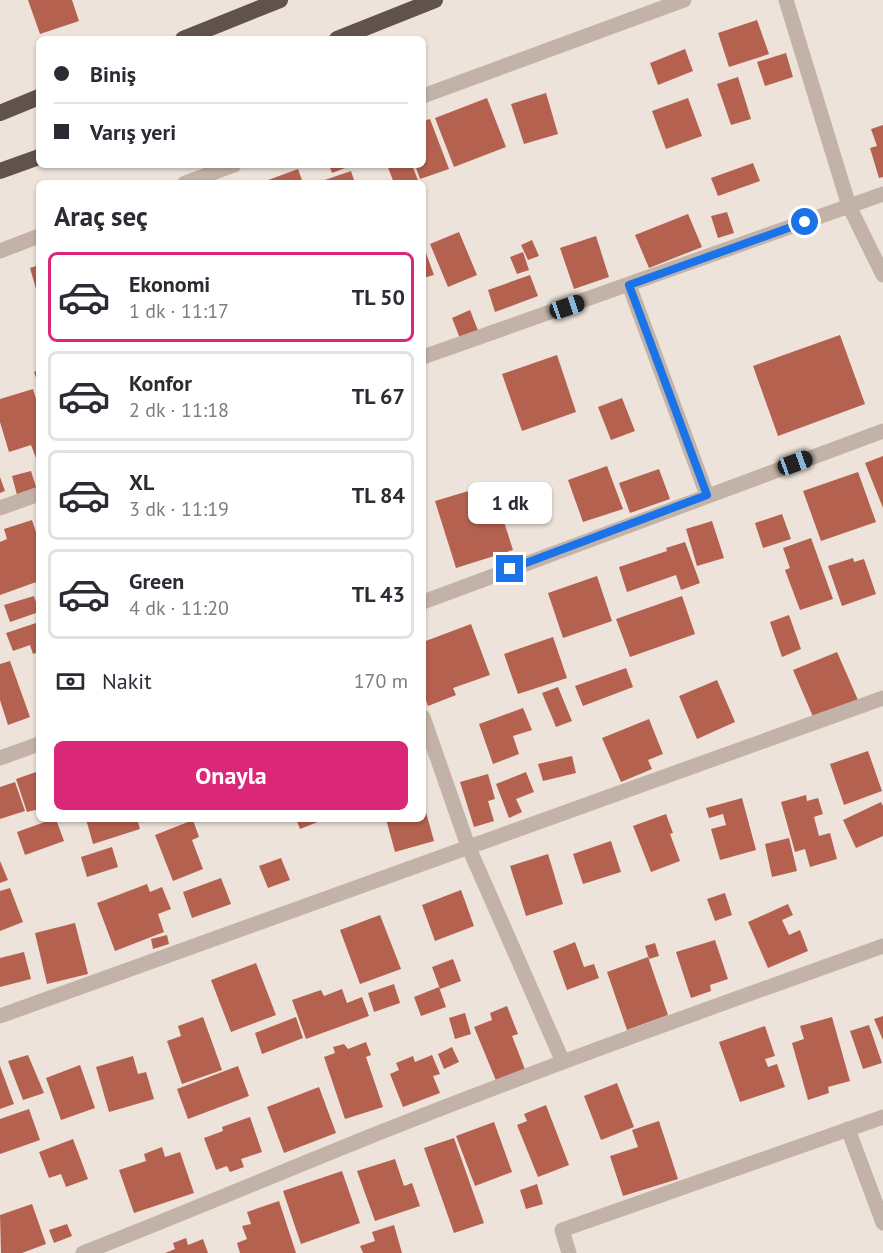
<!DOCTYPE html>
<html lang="tr">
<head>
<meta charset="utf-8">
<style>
	body { margin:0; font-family:"PT Sans",sans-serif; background:#f2f2f3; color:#2b2b33; height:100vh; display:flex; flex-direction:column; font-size:22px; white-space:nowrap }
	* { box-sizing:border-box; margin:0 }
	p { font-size:20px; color:#7c7c81 }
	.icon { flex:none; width:33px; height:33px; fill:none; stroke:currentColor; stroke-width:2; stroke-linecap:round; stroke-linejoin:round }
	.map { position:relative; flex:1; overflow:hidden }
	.side { position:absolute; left:36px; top:180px; width:390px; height:642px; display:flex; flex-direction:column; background:#fff; border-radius:9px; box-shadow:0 2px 4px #0004 }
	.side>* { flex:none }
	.guide { position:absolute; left:36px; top:36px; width:390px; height:132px; border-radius:9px; box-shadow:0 2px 4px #0004; display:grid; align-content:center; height:132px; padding:0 18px; background:#fff }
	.end { position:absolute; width:27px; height:27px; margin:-14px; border:8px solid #1a73e8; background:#fff; box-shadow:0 0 0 3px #fff }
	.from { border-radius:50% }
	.bubble { position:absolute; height:42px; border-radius:9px; background:#fff; box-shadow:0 2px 4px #0004; font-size:20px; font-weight:800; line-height:42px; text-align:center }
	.car { position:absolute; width:18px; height:36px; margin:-18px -9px; border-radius:8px; box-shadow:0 0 4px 2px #0007; background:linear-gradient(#222 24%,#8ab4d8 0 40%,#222 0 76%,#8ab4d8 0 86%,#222 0) }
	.guide b { display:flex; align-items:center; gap:21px; height:57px; font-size:22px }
	.guide b+b { border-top:2px solid #e1e1e2 }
	.guide i { width:15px; height:15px; background:#2b2b33 }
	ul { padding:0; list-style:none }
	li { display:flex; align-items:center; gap:18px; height:90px; margin:0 12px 9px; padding:0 6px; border:3px solid #e1e1e2; border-radius:9px }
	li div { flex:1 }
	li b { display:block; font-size:22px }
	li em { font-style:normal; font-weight:800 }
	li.current { border-color:#db2777 }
	li>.icon { width:54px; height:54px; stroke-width:1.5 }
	h2 { padding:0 18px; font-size:27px; line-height:72px }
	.pay { display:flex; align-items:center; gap:15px; height:66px; padding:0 18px; font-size:22px }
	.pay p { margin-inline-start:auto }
	.action { display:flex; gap:12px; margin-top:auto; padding:12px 18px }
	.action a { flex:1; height:69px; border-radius:9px; background:#db2777; color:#fff; font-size:24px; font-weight:800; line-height:69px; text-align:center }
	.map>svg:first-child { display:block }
</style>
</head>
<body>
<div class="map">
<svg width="883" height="1253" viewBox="0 0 883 1253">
	<rect width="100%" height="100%" fill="#ede3da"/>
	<!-- building -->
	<g fill="#b56150">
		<path d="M28,0H72L79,21L40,34Z"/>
		<path d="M757,20L769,54L729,67L718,33Z"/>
		<path d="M685,49L693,71L658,85L650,63Z"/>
		<path d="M786,53L793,77L765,86L757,62Z"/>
		<path d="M738,77L751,119L731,125L717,84Z"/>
		<path d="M546,93L558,134L524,144L511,104Z"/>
		<path d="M487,98L506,147L454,167L435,118Z"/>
		<path d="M688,98L702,136L666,149L652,111Z"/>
		<path d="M430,119L449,169L420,179L415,165H423V121Z"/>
		<path d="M883,125V177L879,178L870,148L877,146L871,129Z"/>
		<path d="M753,163L760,181L718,196L711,178Z"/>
		<path d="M329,165H353L332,173Z"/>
		<path d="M387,165H412L418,180L411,183H394Z"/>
		<path d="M298,169L303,183H260Z"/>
		<path d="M351,171L355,183H316Z"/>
		<path d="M727,212L734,233L718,238L711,216Z"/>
		<path d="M688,214L702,247L649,268L635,235Z"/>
		<path d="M459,232L477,275L448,287L430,244Z"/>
		<path d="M596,236L609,277L574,289L560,248Z"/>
		<path d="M532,240L539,256L528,260L521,245Z"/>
		<path d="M423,245L434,275L423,278Z"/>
		<path d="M523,252L529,270L517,274L510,257Z"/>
		<path d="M39,265V295L38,296L30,268Z"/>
		<path d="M530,275L538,296L495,312L488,290Z"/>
		<path d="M470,310L479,333L461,341L452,318Z"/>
		<path d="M840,335L865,404L778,436L753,366Z"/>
		<path d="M557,355L576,412L522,431L502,374Z"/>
		<path d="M39,370V386L34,372Z"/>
		<path d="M33,389L39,409V466L31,445L9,452L0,422V399Z"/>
		<path d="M622,398L635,431L611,440L598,407Z"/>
		<path d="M883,456V508L865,463Z"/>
		<path d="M607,466L623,509L583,522L568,480Z"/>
		<path d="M659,469L670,499L630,513L619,483Z"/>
		<path d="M31,471L37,490L17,495L12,476Z"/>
		<path d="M858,472L876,522L821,541L803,491Z"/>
		<path d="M0,477L5,491L0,493Z"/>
		<path d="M492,484L513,550L456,568L435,501Z"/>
		<path d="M782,514L791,539L763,548L755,523Z"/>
		<path d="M32,520L39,541V581L0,595V542L7,539L4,529Z"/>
		<path d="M712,521L724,558L697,566L686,529Z"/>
		<path d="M811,538L833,599L800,610L785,570L790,568L783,548Z"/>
		<path d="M685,542L700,583L681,590L676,575L627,592L619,567L667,551L666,548Z"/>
		<path d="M853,558L854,562L864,559L876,594L842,606L828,566Z"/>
		<path d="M597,576L612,621L563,638L548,593Z"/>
		<path d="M34,596L39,612L10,622L4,605Z"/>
		<path d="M682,596L695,634L630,657L616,619Z"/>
		<path d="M789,615L801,649L782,657L770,622Z"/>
		<path d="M39,622V652L33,654L30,645L13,651L6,633Z"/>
		<path d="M471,624L490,675L453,688L456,695L428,706L423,692V642Z"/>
		<path d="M553,637L567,678L518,694L504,654Z"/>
		<path d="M837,652L858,700L814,719L793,670Z"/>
		<path d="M10,661L30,717L8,725L0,700V664Z"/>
		<path d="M626,668L633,687L583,706L575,686Z"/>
		<path d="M717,680L735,722L697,739L679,696Z"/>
		<path d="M558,687L572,721L556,727L542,693Z"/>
		<path d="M523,708L532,730L513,736L519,754L493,764L479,724Z"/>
		<path d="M649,719L663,754L648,760L652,769L621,782L602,738Z"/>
		<path d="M868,751L882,791L844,805L830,764Z"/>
		<path d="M572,756L576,773L543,781L538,764Z"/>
		<path d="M39,771V809L27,812L16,779Z"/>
		<path d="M526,772L534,792L516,799L522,812L509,818L496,784Z"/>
		<path d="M488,774L495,799L488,801L494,821L474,827L460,782Z"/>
		<path d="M15,782L25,811L0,819V787Z"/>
		<path d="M806,795L807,801L818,798L823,814L814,817L819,836L830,833L837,859L810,867L805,849L795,852L781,802Z"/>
		<path d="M742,798L756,850L720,860L711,829L726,825L723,814L709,818L706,808Z"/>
		<path d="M881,802L883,806V836L856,848L843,820Z"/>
		<path d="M424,805L434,841L395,852L386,819H423Z"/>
		<path d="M666,814L673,833L670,834L680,861L651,872L633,826Z"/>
		<path d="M53,819H56L64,841L25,855L17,832Z"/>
		<path d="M86,819H137L140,829L93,844Z"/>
		<path d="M296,819H325L300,829Z"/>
		<path d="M193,820L199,837L192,840L203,869L173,881L155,835Z"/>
		<path d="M789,838L797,871L772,877L765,844Z"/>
		<path d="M611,841L621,872L583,884L573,854Z"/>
		<path d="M112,847L118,867L87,877L81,857Z"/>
		<path d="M548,854L563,904L526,916L510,866Z"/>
		<path d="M281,858L290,880L268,888L259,866Z"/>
		<path d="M0,861L8,880L0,883Z"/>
		<path d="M221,878L231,904L192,918L183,892Z"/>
		<path d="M147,884L150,892L162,887L171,909L158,914L164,932L115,951L97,903Z"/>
		<path d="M10,888L23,922L0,931V891Z"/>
		<path d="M461,890L474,926L435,941L422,905Z"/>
		<path d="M725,893L732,915L715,921L707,899Z"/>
		<path d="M788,904L793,915L782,920L789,935L800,930L808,951L768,968L748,922Z"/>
		<path d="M380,915L401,969L360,984L340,930Z"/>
		<path d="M75,923L88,974L47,984L35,933Z"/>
		<path d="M167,935L169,944L153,949L151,939Z"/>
		<path d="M715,940L728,979L710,985L711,991L691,998L676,952Z"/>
		<path d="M575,942L584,967L594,964L599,978L567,990L553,951Z"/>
		<path d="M655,943L659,956L649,959L645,946Z"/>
		<path d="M24,952L31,979L0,987V958Z"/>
		<path d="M648,957L668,1015L627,1030L607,972Z"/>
		<path d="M453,959L461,981L440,989L432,967Z"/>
		<path d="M256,963L276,1015L231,1032L211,980Z"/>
		<path d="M394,984L400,1003L374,1012L368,993Z"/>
		<path d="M439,987L446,1007L421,1016L414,997Z"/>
		<path d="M342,989L347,1003L362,997L369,1016L306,1039L292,1000L321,990L324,996Z"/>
		<path d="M507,1006L518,1034L512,1036L526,1072L497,1083L474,1027L492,1020L490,1013Z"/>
		<path d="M465,1013L471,1034L455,1039L449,1018Z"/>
		<path d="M883,1016V1040L874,1019Z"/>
		<path d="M203,1017L222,1070L182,1084L167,1041L181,1036L178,1026Z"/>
		<path d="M296,1017L303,1038L262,1054L255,1033Z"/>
		<path d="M832,1017L850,1081L828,1087L829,1093L808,1100L792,1043L804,1039L800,1026Z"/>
		<path d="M869,1025L882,1063L863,1069L850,1031Z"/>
		<path d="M765,1026L775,1056L765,1059L768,1067L777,1064L785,1087L740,1102L719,1042Z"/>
		<path d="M366,1042L371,1055L366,1057L383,1107L345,1119L324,1057L335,1053L333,1047L344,1044L348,1049Z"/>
		<path d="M452,1047L459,1062L444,1069L438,1054Z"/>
		<path d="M28,1055L44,1093L23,1100L8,1061Z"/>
		<path d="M432,1055L440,1074L433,1076L440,1093L403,1107L390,1074L399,1070L396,1063L413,1056L415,1062Z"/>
		<path d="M133,1056L138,1074L146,1072L154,1099L109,1112L96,1067Z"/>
		<path d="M80,1065L95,1108L61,1120L46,1078Z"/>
		<path d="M0,1066L14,1104L0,1109Z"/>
		<path d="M238,1066L249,1096L188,1119L177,1089Z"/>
		<path d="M617,1083L634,1127L601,1140L584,1096Z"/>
		<path d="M319,1087L336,1133L284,1153L267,1107Z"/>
		<path d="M546,1105L569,1165L538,1177L517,1125L527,1121L524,1114Z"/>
		<path d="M29,1109L40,1140L0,1154V1119Z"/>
		<path d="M250,1117L262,1152L241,1159L244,1167L230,1172L227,1166L216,1170L204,1138L223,1131L222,1127Z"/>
		<path d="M659,1121L678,1179L623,1196L610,1156L638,1147L632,1130Z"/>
		<path d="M494,1122L512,1172L475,1186L456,1136Z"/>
		<path d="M454,1138L484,1223L454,1233L424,1148Z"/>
		<path d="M73,1139L88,1179L66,1187L61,1174L49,1178L39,1152Z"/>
		<path d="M162,1147L165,1157L180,1152L194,1193L134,1213L119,1170L146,1161L144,1154Z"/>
		<path d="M395,1159L404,1186L412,1183L420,1206L375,1221L357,1171Z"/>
		<path d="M342,1171L360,1223L301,1244L283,1191Z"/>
		<path d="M537,1184L543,1204L526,1209L520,1190Z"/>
		<path d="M279,1201L296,1253H240L237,1243L247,1239L242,1226L251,1224L247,1212Z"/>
		<path d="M32,1204L46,1244L22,1253H1L0,1215Z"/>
		<path d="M67,1224L72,1236L54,1243L49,1230Z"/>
		<path d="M394,1225L402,1253H363L360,1246L375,1241L372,1232Z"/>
		<path d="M186,1238L188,1245L203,1239L208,1253H165L175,1249L173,1243Z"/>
	</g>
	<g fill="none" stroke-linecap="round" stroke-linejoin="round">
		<!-- minor -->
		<g stroke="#c3b2a7" stroke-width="15">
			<path d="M786,0L849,206L883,275"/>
			<path d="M423,96L684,0"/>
			<path d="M185,183L234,165"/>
			<path d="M0,251L39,236"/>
			<path d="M629,285L707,495"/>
			<path d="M423,357L883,194"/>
			<path d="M0,508L39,494"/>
			<path d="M423,602L883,431"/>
			<path d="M423,717L468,846L563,1062"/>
			<path d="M0,758L39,744"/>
			<path d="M0,1016L883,698"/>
			<path d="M848,1129L883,1223"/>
			<path d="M83,1253C183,1214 281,1172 381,1132C547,1066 715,1006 883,946"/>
			<path d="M569,1253L562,1230L883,1117"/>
		</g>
		<!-- trunk -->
		<g stroke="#61524c" stroke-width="16">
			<path d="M183,39L280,0"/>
			<path d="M337,39L435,0"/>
			<path d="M0,113L39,97"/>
			<path d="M0,171L39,157"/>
		</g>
	</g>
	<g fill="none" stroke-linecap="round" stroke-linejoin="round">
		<!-- route -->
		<path stroke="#1a73e8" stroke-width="8" d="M510,569L707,495L629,285L805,222"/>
	</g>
</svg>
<i class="end from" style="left:805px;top:222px"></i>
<i class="end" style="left:510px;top:569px"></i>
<div class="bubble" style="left:468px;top:482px;width:84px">1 dk</div>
<i class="car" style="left:567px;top:307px;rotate:71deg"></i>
<i class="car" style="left:795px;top:463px;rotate:70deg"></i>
<div class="guide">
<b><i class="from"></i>Biniş</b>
<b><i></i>Varış yeri</b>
</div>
<section class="side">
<h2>Araç seç</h2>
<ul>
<li class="current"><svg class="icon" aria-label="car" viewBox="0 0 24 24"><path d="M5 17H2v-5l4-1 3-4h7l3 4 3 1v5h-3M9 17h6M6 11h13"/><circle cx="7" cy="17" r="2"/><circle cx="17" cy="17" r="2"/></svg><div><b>Ekonomi</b><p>1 dk · 11:17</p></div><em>TL 50</em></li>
<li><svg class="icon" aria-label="car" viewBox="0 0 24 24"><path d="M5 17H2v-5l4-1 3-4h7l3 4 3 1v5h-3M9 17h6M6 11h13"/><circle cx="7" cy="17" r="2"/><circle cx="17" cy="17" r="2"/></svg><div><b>Konfor</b><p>2 dk · 11:18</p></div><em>TL 67</em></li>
<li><svg class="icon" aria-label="car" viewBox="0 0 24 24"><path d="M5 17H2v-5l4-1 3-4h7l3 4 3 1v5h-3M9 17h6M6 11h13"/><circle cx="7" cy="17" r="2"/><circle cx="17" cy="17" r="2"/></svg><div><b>XL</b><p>3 dk · 11:19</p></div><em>TL 84</em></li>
<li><svg class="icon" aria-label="car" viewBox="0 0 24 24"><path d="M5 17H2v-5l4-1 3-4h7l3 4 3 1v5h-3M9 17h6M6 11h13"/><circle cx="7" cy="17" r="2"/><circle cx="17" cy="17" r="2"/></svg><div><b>Green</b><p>4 dk · 11:20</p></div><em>TL 43</em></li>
</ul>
<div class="pay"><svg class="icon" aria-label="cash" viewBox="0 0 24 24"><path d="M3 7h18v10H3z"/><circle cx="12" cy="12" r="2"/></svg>Nakit<p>170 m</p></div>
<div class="action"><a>Onayla</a></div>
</section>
</div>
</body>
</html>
